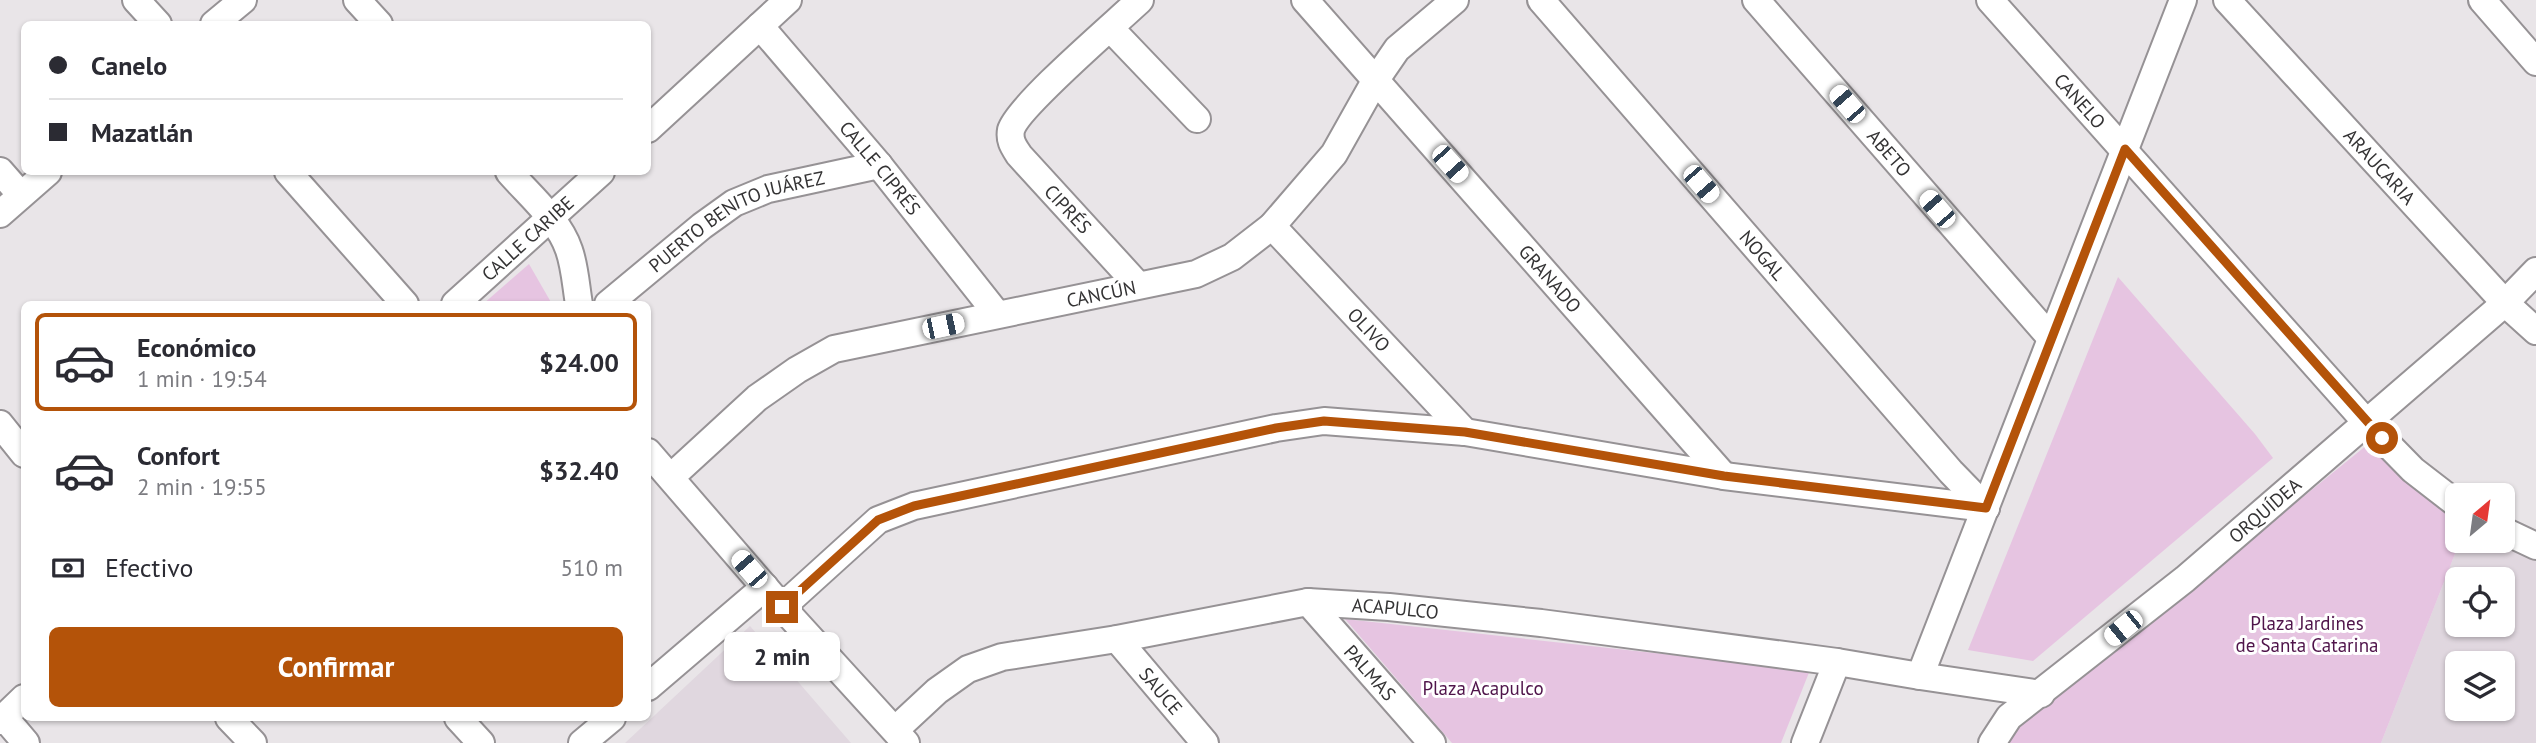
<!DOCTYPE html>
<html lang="es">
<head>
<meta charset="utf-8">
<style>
	body { margin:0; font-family:"PT Sans",sans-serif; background:#f2f2f3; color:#2b2b33; height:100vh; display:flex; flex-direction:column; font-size:26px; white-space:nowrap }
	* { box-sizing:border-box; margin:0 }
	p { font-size:23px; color:#7c7c81 }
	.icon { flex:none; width:38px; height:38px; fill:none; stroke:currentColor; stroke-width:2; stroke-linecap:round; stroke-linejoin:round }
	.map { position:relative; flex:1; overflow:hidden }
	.panel { position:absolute; left:21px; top:301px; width:630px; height:420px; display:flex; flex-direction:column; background:#fff; border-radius:10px; box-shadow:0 2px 5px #0004 }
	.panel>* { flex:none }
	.hud { position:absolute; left:21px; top:21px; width:630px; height:154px; border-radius:10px; box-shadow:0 2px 5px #0004; display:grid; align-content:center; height:154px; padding:0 28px; background:#fff }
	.needle { width:46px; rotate:29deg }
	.buttons { position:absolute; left:2445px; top:483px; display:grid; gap:14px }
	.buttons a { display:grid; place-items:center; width:70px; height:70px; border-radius:10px; background:#fff; box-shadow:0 2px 5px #0004; font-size:35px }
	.end { position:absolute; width:32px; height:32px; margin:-16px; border:9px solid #b45309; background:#fff; box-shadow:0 0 0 4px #fff }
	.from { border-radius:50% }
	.bubble { position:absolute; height:49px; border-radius:10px; background:#fff; box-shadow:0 2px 5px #0004; font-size:23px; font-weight:800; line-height:49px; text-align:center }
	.car { position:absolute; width:21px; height:42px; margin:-21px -10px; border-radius:9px; box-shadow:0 0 5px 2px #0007; background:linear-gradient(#fff 24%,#345 0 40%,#fff 0 76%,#345 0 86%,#fff 0) }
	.hud b { display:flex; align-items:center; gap:24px; height:66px; font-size:26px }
	.hud b+b { border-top:2px solid #e1e1e2 }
	.hud i { width:18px; height:18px; background:#2b2b33 }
	ul { padding:12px 0 0; list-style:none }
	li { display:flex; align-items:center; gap:21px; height:98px; margin:0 14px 10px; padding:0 14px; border:4px solid transparent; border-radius:10px }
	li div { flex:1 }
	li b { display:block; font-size:26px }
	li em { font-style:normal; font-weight:800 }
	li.active { border-color:#b45309 }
	li>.icon { width:63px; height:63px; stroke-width:1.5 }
	.pay { display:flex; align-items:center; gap:18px; height:77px; padding:0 28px; font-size:26px }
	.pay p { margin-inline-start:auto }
	.action { display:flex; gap:14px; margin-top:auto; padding:14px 28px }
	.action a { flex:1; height:80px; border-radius:10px; background:#b45309; color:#fff; font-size:28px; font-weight:800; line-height:80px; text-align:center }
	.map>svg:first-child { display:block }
</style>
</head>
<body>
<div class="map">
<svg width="2536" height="743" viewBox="0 0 2536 743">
	<rect width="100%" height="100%" fill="#e9e5e8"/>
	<!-- built -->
	<g fill="#e0d7df" fill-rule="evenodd">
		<path d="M2460,541H2493L2536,558V743H2381ZM2457,579H2502V625H2457ZM2457,663H2502V709H2457Z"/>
		<path d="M750,626L851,743H625Z"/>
	</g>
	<!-- green -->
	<g fill="#e6c4e1">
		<path d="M529,264L552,304H483Z"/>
		<path d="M2118,277L2255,434L2273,458L2033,661L1968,650Z"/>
		<path d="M2367,445L2457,523V541H2460L2381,743H2007L2017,729Z"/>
		<path d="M1345,619L1810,670L1781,743H1452Z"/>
	</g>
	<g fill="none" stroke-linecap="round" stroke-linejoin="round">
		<defs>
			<g id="minor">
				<path d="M136,0L158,24"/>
				<path d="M357,0L379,24"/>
				<path id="s1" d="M1305,0L1724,476"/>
				<path id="s2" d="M1541,0L1951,472L1986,508"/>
				<path id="s3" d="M1756,0L2050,337"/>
				<path id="s4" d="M1990,0L2366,422L2413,470L2457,504"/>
				<path id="s5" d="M2227,0L2505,303L2536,331"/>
				<path d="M2482,0L2536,62"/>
				<path d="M214,24L243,0"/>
				<path id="s6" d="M760,26L879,165L997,314"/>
				<path d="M1110,28L1197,119"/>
				<path d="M648,129L788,0"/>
				<path d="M0,171L21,195"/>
				<path d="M288,172L405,304"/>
				<path d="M509,172C529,195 559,220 569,250C575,267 576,287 579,304"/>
				<path d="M0,214L48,172"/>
				<path id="s7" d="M1272,226L1465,432"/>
				<path d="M1137,284L1019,155C1014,147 1009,141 1011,130C1017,107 1117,22 1140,0"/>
				<path id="s8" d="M455,304L601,172"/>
				<path id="s9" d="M608,304L702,226L734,203L768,189L879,165"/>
				<path d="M0,424L24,454"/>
				<path d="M648,452L782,607L906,743"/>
				<path id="s10" d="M671,477L757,398L797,370L834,349L1196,274L1232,257L1272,226L1334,154L1375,81L1397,49L1455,0"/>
				<path d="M2502,530L2536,546"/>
				<path id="s11" d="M1308,602L1432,743"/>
				<path d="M782,607L878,520L914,506L1276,428L1324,421L1465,432L1724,476L1986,508"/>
				<path id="s12" d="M1117,639L1205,743"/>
				<path d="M648,687L765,587"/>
				<path d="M2041,694L1920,676L2183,0"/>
				<path d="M4,717L26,743"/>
				<path d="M229,718L253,743"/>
				<path d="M458,718L481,743"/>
				<path d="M0,721L24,698"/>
				<path id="s13" d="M895,730L937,691L968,669L1002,657L1117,639L1308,602L1389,607L1541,623L1837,662L1920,676"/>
				<path d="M582,743L612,718"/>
				<path d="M1805,743L1837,662"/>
				<path id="s14" d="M1992,743L2009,717L2185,579L2505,303L2536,271"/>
			</g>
		</defs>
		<!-- minor casing -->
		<use href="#minor" stroke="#969295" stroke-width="30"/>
		<!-- minor -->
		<use href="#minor" stroke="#fff" stroke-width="26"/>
	</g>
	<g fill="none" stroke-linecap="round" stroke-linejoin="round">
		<!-- route -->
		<path stroke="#b45309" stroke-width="9" d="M782,607L878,520L914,506L1276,428L1324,421L1465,432L1724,476L1986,508L2125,149L2382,438"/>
	</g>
	<g text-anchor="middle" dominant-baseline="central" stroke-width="6" stroke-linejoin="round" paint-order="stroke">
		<!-- street labels -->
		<g font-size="19" fill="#343334" stroke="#fff">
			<text stroke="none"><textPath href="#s4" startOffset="135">CANELO</textPath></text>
			<text stroke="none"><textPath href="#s3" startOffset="203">ABETO</textPath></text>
			<text stroke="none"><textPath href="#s5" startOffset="226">ARAUCARIA</textPath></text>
			<text stroke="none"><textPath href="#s6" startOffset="186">CALLE CIPRÉS</textPath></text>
			<text transform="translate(1068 209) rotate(47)">CIPRÉS</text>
			<text stroke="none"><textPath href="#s9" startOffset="156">PUERTO BENITO JUÁREZ</textPath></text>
			<text stroke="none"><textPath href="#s8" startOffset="98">CALLE CARIBE</textPath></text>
			<text stroke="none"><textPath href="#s2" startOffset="338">NOGAL</textPath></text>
			<text stroke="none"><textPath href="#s1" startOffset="371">GRANADO</textPath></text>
			<text stroke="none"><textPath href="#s10" startOffset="481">CANCÚN</textPath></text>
			<text stroke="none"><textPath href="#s7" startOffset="142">OLIVO</textPath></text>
			<text stroke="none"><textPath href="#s14" startOffset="360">ORQUÍDEA</textPath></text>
			<text stroke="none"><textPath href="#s13" startOffset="530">ACAPULCO</textPath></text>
			<text stroke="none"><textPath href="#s11" startOffset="94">PALMAS</textPath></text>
			<text stroke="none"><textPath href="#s12" startOffset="68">SAUCE</textPath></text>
		</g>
		<!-- park labels -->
		<g font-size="19" fill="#4f144a" stroke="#fff">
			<text x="2307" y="623">Plaza Jardines<tspan x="2307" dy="22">de Santa Catarina</tspan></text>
			<text x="1483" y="688">Plaza Acapulco</text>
		</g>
	</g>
</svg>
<div class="buttons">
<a><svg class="needle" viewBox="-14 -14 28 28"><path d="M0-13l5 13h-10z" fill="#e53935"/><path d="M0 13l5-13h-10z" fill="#7c7c81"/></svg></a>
<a><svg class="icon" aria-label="locate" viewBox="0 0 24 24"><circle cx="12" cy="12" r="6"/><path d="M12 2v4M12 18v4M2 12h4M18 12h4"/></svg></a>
<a><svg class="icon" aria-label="layers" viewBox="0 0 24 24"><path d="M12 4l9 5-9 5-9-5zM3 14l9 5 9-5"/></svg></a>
</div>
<i class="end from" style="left:2382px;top:438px"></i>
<i class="end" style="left:782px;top:607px"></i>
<div class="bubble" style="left:724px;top:632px;width:116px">2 min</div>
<i class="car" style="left:1847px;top:104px;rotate:319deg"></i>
<i class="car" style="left:1450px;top:164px;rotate:138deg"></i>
<i class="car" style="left:1701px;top:184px;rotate:139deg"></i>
<i class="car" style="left:1937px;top:209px;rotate:319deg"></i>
<i class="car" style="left:943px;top:326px;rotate:78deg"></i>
<i class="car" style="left:749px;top:569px;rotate:319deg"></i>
<i class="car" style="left:2123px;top:628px;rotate:231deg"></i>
<div class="hud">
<b><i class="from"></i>Canelo</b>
<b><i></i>Mazatlán</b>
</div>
<section class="panel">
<ul>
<li class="active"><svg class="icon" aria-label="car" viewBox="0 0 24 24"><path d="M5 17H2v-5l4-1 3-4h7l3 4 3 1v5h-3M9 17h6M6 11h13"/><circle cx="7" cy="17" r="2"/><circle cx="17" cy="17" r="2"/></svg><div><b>Económico</b><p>1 min · 19:54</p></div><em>$24.00</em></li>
<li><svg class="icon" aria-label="car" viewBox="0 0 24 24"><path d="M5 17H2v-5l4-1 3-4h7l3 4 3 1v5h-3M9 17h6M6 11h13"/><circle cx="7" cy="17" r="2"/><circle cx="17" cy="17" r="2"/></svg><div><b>Confort</b><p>2 min · 19:55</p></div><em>$32.40</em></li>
</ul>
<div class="pay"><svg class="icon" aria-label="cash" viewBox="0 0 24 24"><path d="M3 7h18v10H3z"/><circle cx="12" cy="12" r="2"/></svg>Efectivo<p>510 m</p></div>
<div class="action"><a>Confirmar</a></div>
</section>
</div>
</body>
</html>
